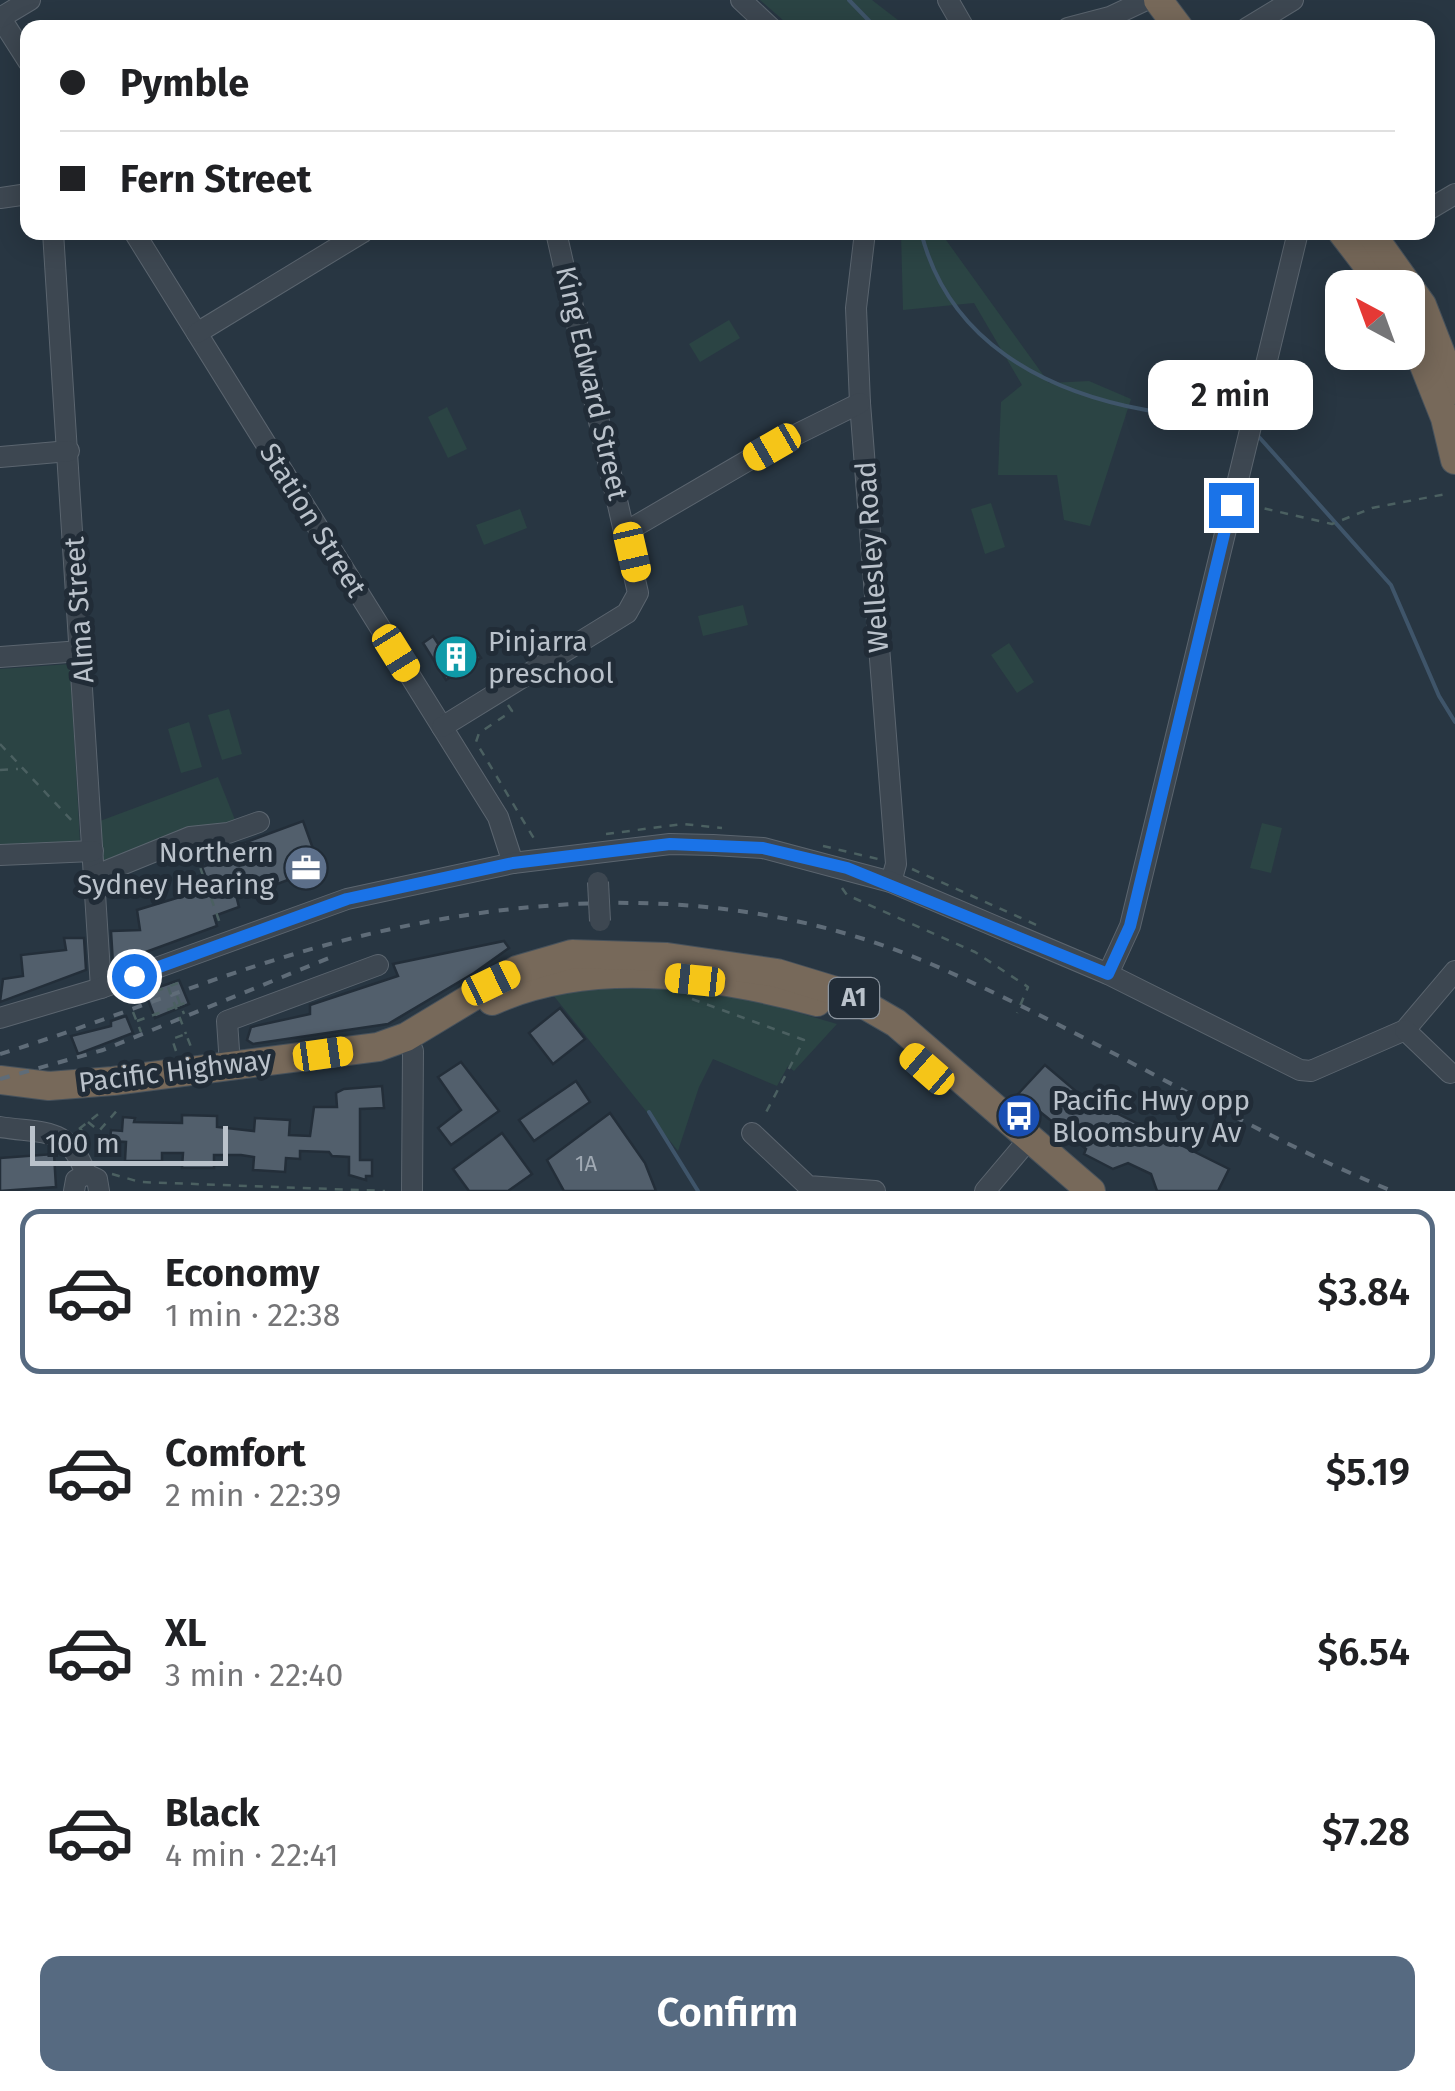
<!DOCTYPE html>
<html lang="en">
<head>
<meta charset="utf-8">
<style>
	body { margin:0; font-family:"Fira Sans",sans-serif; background:#f6f6f6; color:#202124; height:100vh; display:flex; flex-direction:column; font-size:38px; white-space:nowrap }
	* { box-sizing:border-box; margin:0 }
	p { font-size:32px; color:#757577 }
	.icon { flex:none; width:55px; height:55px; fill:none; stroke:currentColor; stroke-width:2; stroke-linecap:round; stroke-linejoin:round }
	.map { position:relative; height:1191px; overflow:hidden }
	.sheet { display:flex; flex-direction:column; background:#fff; flex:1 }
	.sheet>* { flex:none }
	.top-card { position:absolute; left:20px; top:20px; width:1415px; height:220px; border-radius:20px; box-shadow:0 5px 25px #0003; display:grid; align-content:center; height:220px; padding:0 40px; background:#fff }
	.needle { width:65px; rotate:319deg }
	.controls { position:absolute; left:1325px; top:270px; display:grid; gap:20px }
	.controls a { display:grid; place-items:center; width:100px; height:100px; border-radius:20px; background:#fff; box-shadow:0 5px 25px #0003; font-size:50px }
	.scale { position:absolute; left:30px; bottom:25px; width:198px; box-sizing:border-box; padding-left:10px; border:5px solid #bac2cb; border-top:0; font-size:28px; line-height:35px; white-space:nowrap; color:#bac2cb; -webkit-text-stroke:8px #212c37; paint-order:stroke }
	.end { position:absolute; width:45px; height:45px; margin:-22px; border:12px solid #1a73e8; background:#fff; box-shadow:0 0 0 5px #fff }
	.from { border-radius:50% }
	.bubble { position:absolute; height:70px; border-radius:20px; background:#fff; box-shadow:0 5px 25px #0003; font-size:32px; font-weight:600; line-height:70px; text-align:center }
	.car { position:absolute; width:30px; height:60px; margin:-30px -15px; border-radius:12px; box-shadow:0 0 8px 2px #0007; background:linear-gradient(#f5c518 24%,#345 0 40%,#f5c518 0 76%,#345 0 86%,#f5c518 0) }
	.top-card b { display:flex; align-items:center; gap:35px; height:95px; font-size:38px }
	.top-card b+b { border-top:2px solid #e0e0e0 }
	.top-card i { width:25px; height:25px; background:#202124 }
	ul { padding:18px 0 0; list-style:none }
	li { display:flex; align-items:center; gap:30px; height:165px; margin:0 20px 15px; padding:0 20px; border:5px solid transparent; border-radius:20px }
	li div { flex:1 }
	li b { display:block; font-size:38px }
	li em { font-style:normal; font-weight:600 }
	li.on { border-color:#566a81 }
	li>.icon { width:90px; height:90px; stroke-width:1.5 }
	.action { display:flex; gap:20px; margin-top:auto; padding:20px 40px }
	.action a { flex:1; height:115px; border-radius:20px; background:#566a81; color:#fff; font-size:40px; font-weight:600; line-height:115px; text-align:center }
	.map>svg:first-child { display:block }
</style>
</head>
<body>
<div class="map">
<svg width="1455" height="1191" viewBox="0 0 1455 1191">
	<rect width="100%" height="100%" fill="#283642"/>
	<!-- green -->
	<g fill="#2b4444">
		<path d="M760,0H872L907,27H791Z"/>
		<path d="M901,233H941L1049,383L1089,381L1131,399L1090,526L1064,520L1057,475H998L1001,402L1022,385L974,303L903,310Z"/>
		<path d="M729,320L740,338L700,362L689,344Z"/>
		<path d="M447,407L467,449L448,458L428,417Z"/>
		<path d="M991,503L1005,547L985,554L971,509Z"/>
		<path d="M520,509L527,528L484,545L476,525Z"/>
		<path d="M743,605L748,625L703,636L698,616Z"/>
		<path d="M1009,643L1034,682L1017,693L991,655Z"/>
		<path d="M70,664L80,842L0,847V669Z"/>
		<path d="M229,709L242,754L222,760L208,715Z"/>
		<path d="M189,722L202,767L181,773L168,729Z"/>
		<path d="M218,777L237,825L103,862L100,821Z"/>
		<path d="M1262,823L1282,828L1271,873L1250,868Z"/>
		<path d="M655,988L755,1000L837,1024L794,1071L788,1066L777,1086L713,1059L699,1087L678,1151L553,995L582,989Z"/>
	</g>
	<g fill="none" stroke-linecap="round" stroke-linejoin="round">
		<!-- stream -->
		<g stroke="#3f556a" stroke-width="4">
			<path d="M849,0L876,28"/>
			<path d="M921,232C948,340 1042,391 1146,410C1179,417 1212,406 1243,421"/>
			<path d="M1259,437L1391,585L1439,696L1455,722"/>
			<path d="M649,1112L698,1191"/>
		</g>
	</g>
	<!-- building -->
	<g fill="#525f6c" stroke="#232e39" stroke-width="2.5">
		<path d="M433,636L446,656L469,641L481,658L446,680L423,643Z"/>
		<path d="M303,821L320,868L237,899L239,907L214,916L217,926L113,964L111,931L140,930L137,910L210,888L202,867L236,855L233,847Z"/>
		<path d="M64,938H84L86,970L0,1002L3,979L23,976L21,955L66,950Z"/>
		<path d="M504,941L509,948L474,973L388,1024L253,1044L247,1040L251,1027L310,1014V1005L398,976L393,964Z"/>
		<path d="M179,980L189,1004L155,1018L145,992Z"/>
		<path d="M560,1008L585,1039L553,1064L529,1033Z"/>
		<path d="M126,1016L133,1033L78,1054L71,1036L111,1026V1021Z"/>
		<path d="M461,1062L499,1111L451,1145L438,1128L461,1110L438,1077Z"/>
		<path d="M1045,1065L1098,1110L1100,1105L1229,1169L1218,1191H1157L1151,1174L1128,1163L1113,1169L1084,1154L1086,1149L1018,1094Z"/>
		<path d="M576,1081L590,1102L534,1141L519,1120Z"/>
		<path d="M382,1086L384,1108L360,1109V1160H372V1176H366V1180L349,1175V1157L332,1156L329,1152L300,1151V1159L286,1158L285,1172L253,1170L254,1157L241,1155H214V1168H182L183,1153H162V1161H125L126,1142L110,1141L111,1130L122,1131L123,1117L135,1118L134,1122L182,1123V1115L217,1116V1127L254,1131L255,1118L290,1120L289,1135L310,1136L314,1107H337L336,1093L344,1089Z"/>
		<path d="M610,1113L645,1163L656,1191H564L547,1160Z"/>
		<path d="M502,1133L532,1174L508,1191H469L453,1169Z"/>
		<path d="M54,1154L56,1187L0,1191V1158Z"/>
	</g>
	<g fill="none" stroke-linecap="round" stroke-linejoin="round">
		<defs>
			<g id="minor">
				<path d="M741,0L771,28"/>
				<path d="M948,0L964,28"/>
				<path d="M0,17L28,61"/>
				<path d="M0,18L30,0"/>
				<path d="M1068,28L1110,17L1146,0"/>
				<path d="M1247,28L1293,0"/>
				<path d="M0,198L28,194"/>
				<path d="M1428,210L1455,194"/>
				<path d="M53,232L101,988"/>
				<path d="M134,232L498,817L513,863"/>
				<path d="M865,232L856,308L860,403L896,864L891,882"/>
				<path d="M197,333L363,232"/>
				<path d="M0,457L69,451"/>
				<path d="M627,531L771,447L860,403"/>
				<path d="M0,657L81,651"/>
				<path d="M442,727L627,613L638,593L556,232"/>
				<path d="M0,855L93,851"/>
				<path d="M94,876L190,837L228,833L259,822"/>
				<path d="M1108,974L1130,926L1298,232"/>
				<path d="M0,1018L101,988L347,899L513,863L670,844L713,845L763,848L891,882L1108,974L1300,1070L1311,1071L1405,1030L1455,971"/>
				<path d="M1405,1030L1450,1073"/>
				<path d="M406,1037L413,1051L412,1191"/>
				<path d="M230,1065L227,1021L378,965"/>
				<path d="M0,1127C45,1134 68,1126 86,1174"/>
				<path d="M752,1133L808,1186L875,1191"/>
				<path d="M74,1191L76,1180L86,1174L97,1179L99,1191"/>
				<path d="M985,1191L1029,1139"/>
			</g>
			<g id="highway">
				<path d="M1158,0L1179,28"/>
				<path d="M1342,232L1385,288"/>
				<path d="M1370,232L1422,305L1455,390"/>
				<path d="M1408,325L1445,418L1455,460"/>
				<path d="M492,1001C592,956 715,974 817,1002"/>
				<path d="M0,1080L49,1086L113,1081L378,1047L406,1037L517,970L572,954L667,957L777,973L846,994L896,1023L1091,1191"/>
			</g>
		</defs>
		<!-- minor casing -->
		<use href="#minor" stroke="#5b656f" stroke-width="22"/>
		<!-- highway casing -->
		<use href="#highway" stroke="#47525c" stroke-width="30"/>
		<!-- path -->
		<g stroke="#4b6061" stroke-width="2.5" stroke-dasharray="8 8" stroke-linecap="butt">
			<path d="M1249,505L1332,524L1372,508L1446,494"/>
			<path d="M508,705L512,711L479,733L476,742L536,842"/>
			<path d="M0,744L74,823"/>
			<path d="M0,770L18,769"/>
			<path d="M606,834L683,824L722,828"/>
			<path d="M823,846L878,859"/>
			<path d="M195,853L221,926"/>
			<path d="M912,869L1041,927"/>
			<path d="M842,888L847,895L975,952L1028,987L1017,1013"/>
			<path d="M141,992L146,995L178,983"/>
			<path d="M177,996L184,1014"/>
			<path d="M692,999L804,1040L763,1118"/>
			<path d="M133,1012L141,1032"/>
			<path d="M137,1021L175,1007"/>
			<path d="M176,1051L172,1039L186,1034L193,1052"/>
			<path d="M88,1122L99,1131L120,1107"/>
			<path d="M80,1128L87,1139"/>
			<path d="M79,1129L101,1112"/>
			<path d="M112,1174L140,1182L385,1191"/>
		</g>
		<!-- minor -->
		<use href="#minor" stroke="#3d4751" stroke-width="20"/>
		<!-- highway -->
		<use href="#highway" stroke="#77695a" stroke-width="28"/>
		<!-- rail -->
		<g stroke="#5f6c78" stroke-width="4" stroke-dasharray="10 10" stroke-linecap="butt">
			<path d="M0,1054C89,1027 176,991 265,963C482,894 717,872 931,964C1088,1032 1233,1125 1392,1191"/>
			<path d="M0,1079L103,1050L329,958"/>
		</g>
		<defs>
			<path id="minor-bridge" d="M598,882L600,921"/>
		</defs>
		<!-- minor-bridge casing -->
		<use href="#minor-bridge" stroke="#5b656f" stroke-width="22" stroke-linecap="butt"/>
		<!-- path-bridge -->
		<g stroke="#4b6061" stroke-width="2.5" stroke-dasharray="8 8" stroke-linecap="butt">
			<path d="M168,987L186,1034"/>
			<path d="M177,1006L185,1003"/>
		</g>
		<!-- minor-bridge -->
		<use href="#minor-bridge" stroke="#3d4751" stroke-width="20"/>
	</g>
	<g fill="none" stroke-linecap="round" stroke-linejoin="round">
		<!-- route -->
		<path stroke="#1a73e8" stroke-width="12" d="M134,976L347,899L513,863L670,844L763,848L847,868L1108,974L1130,926L1231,505"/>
	</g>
	<!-- icons -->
	<defs>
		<symbol id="building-disc" viewBox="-11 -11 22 22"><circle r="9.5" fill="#0f9aa8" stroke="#212c37"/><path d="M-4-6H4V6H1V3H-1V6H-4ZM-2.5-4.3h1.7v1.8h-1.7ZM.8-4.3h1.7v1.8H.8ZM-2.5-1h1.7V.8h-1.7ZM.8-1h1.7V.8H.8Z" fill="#fff"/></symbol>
		<symbol id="office-disc" viewBox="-11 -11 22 22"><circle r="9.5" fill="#5c6f8a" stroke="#212c37"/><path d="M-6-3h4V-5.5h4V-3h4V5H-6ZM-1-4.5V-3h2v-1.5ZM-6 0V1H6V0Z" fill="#fff"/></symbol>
		<symbol id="bus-disc" viewBox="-11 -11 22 22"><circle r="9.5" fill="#1a4fb4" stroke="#212c37"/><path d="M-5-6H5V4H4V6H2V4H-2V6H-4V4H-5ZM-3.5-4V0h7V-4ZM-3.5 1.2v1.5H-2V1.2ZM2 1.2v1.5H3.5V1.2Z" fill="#fff"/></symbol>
	</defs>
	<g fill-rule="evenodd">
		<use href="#building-disc" x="431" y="632" width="50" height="50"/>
		<use href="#office-disc" x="281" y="843" width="50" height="50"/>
		<use href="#bus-disc" x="994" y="1091" width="50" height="50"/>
	</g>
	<g text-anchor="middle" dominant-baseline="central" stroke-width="10" stroke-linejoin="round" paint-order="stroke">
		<!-- number labels -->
		<g font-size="22" fill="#a0a9b3">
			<text x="586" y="1163">1A</text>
		</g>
		<!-- shield labels -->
		<rect fill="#212c37" stroke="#8c959f" stroke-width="2.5" x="829" y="978" width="50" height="40" rx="8"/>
		<g font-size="25" font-weight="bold" fill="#bac2cb">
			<text x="854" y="998">A1</text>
		</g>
		<!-- street labels -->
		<g font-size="28" fill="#bac2cb" stroke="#212c37">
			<text transform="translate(592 383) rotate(77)">King Edward Street</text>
			<text transform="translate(313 520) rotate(58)">Station Street</text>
			<text transform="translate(872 557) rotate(-94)">Wellesley Road</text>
			<text transform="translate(79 610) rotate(-94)">Alma Street</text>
			<text transform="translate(175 1071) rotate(-7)">Pacific Highway</text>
		</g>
		<!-- poi labels -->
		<g font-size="28" fill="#bac2cb" stroke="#212c37" text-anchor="start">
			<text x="488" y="641">Pinjarra<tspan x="488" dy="32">preschool</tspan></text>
			<text x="274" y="852" text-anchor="end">Northern<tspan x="274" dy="32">Sydney Hearing</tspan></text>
			<text x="1052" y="1100">Pacific Hwy opp<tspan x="1052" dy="32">Bloomsbury Av</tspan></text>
		</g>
	</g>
</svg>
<div class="controls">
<a><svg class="needle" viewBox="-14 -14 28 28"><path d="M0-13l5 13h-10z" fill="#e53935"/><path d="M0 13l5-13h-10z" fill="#757577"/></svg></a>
</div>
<div class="scale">100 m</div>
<i class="end from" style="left:134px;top:976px"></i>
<i class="end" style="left:1231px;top:505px"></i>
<div class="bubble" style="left:1148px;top:360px;width:165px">2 min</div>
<i class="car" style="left:772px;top:447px;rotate:240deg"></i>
<i class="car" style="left:632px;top:552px;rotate:167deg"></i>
<i class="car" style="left:396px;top:653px;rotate:148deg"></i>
<i class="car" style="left:695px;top:980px;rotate:276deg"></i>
<i class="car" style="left:491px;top:983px;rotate:64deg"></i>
<i class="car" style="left:323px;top:1054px;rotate:82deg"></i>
<i class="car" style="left:927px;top:1069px;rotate:311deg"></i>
<div class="top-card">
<b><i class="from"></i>Pymble</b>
<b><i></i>Fern Street</b>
</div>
</div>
<section class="sheet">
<ul>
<li class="on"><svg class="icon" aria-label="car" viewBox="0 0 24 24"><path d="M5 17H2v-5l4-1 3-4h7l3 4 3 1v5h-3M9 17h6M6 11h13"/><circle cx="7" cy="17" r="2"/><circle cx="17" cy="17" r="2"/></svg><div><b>Economy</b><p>1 min · 22:38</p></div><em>$3.84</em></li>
<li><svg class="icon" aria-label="car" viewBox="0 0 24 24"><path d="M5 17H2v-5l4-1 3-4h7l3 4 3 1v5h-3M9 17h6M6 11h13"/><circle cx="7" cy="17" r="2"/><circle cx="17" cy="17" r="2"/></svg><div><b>Comfort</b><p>2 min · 22:39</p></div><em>$5.19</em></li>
<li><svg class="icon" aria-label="car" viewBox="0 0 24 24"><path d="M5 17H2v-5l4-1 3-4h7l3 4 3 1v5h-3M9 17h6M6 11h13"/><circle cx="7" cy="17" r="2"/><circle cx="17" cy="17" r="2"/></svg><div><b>XL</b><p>3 min · 22:40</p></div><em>$6.54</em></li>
<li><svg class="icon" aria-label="car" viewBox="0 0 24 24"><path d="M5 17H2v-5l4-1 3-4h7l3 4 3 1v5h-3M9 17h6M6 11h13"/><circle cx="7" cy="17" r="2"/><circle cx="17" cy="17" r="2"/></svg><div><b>Black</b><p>4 min · 22:41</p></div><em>$7.28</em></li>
</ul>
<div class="action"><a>Confirm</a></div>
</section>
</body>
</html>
